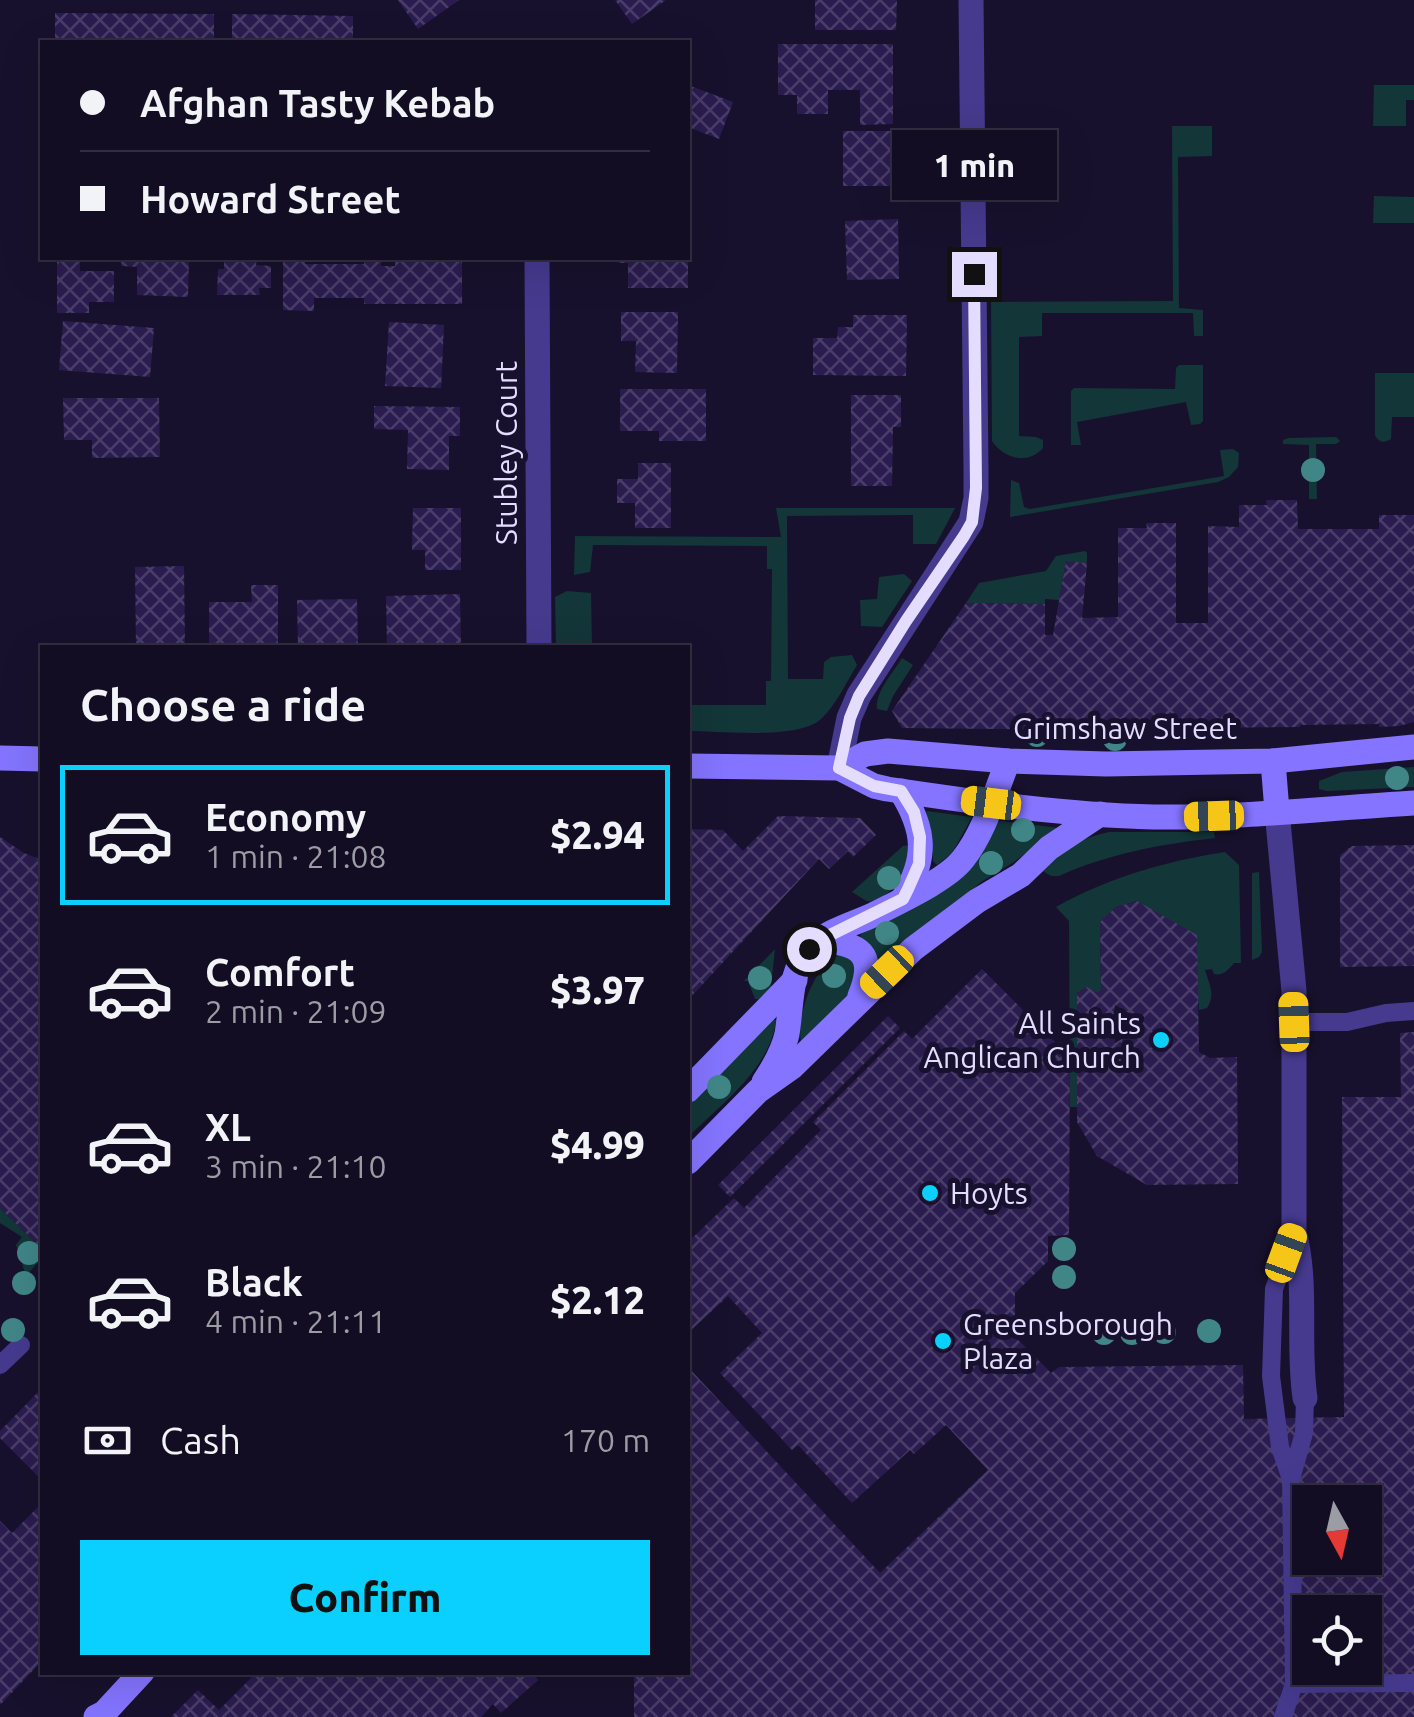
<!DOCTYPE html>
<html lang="en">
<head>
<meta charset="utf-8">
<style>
	body { margin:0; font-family:Ubuntu,sans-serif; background:#1b162a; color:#f1f3f6; height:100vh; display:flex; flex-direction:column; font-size:38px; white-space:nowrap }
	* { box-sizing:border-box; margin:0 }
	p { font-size:32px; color:#9c9ca5 }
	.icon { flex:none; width:55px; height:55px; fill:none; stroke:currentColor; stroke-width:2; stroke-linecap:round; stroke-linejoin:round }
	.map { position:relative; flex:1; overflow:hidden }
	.panel { position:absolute; left:40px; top:645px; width:650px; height:1030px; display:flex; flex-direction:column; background:#120d22; border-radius:0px; box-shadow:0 10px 40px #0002,0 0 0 2px #312d40 }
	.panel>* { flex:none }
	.hud { position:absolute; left:40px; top:40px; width:650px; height:220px; border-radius:0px; box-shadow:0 10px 40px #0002,0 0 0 2px #312d40; display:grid; align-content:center; height:220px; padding:0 40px; background:#120d22 }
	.needle { width:65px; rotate:172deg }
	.buttons { position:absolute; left:1292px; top:1485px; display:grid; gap:20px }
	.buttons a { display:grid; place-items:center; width:90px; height:90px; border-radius:0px; background:#120d22; box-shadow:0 10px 40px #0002,0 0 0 2px #312d40; font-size:50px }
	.end { position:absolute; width:45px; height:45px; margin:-22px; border:12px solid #e4ddff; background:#111; box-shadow:0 0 0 5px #111 }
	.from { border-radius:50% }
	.bubble { position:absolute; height:70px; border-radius:0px; background:#120d22; box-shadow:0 10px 40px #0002,0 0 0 2px #312d40; font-size:32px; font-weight:800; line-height:70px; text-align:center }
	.car { position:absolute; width:30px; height:60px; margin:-30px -15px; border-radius:12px; box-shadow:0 0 8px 2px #0007; background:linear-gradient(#f5c518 24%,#345 0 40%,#f5c518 0 76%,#345 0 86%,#f5c518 0) }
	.hud b { display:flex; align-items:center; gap:35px; height:95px; font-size:38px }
	.hud b+b { border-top:2px solid #312d40 }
	.hud i { width:25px; height:25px; background:#f1f3f6 }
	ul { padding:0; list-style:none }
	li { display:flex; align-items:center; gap:30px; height:140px; margin:0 20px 15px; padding:0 20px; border:5px solid transparent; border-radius:0px }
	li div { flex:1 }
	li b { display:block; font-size:38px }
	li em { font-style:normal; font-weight:800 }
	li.current { border-color:#09d0ff }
	li>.icon { width:90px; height:90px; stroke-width:1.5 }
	h2 { padding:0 40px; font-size:45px; line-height:120px }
	.pay { display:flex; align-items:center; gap:25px; height:110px; padding:0 40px; font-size:38px }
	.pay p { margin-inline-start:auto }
	.cta { display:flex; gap:20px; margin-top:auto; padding:20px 40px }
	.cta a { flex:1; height:115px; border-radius:0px; background:#09d0ff; color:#111; font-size:40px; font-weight:800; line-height:115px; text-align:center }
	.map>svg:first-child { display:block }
</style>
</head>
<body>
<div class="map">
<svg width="1414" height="1717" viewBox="0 0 1414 1717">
	<defs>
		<pattern id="building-cross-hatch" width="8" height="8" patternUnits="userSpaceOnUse" patternTransform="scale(2.5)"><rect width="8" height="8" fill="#2b1c4f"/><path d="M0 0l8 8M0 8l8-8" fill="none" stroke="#4a3d69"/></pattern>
	</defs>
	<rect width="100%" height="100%" fill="#18112d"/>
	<!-- green -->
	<g fill="#133638">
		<path d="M1374,85H1414V100H1406V126H1373Z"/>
		<path d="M1172,126H1212V156L1178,157L1179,308L1203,310V336H1194L1193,313H1042V336L1019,337V436L1036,437L1043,440V448C1028,465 1004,459 992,441L991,302L1173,301Z"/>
		<path d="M1374,196L1414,197V223H1373Z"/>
		<path d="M1179,365H1203V421L1200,424L1191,425L1186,402L1077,422L1081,445H1071V391L1074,388L1175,389L1176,368Z"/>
		<path d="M1375,373H1414V417H1392L1391,439C1385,443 1378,443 1375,435Z"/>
		<path d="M1336,437L1340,441L1336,444H1316L1317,499H1309V445L1283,444V440L1289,438Z"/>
		<path d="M1233,449L1239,453L1238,467L1229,477L1218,482L1010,517L1011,480L1019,483L1024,507L1030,509L1224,476L1220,450Z"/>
		<path d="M776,508H955L936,544H913V515L787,516L788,679H823L824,662L831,657L852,655L857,665C846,683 836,705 821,719C799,740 719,731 688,731V705H766V681H771L772,569H767V546L593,545L590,572L574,575L575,536L781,537Z"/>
		<path d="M1085,551L1087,553V563L1066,562L1059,600L1045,599V604L966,603L979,583L1046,571L1056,556Z"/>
		<path d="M904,574L912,581L882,627L861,626L860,600L877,599L879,577Z"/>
		<path d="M567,591L591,593L592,647H556L555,597Z"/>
		<path d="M902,658L913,665L893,696L887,711L877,709C875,692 893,673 902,658Z"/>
		<path d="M1414,767V787L1327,791L1319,789V781L1342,772Z"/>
		<path d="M926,811L972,817L952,853L937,865L933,861V838Z"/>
		<path d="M1001,821L1059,828L1014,862L981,882L880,967L860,938L861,934L997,822Z"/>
		<path d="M1109,832H1214L1215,838C1162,844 1107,854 1059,876H1051L1043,871C1060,850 1083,837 1109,832Z"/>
		<path d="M909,845C908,867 903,884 883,896C878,899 872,902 867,901C864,900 854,893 852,892L903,846Z"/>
		<path d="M1225,852L1239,865L1241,963H1234C1229,970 1222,976 1214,974L1212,969L1205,970C1209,984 1216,994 1207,1008L1199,1010V1004L1137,901L1116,907L1100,922L1101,991L1097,993L1087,987L1077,993V1107H1070L1069,921L1056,907C1107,878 1166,861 1225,852Z"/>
		<path d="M1259,872L1262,952L1259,957L1252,960V873Z"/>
		<path d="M775,949L771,987L759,999H755L748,981H744Z"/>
		<path d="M839,955L854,959L855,977L846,1000L801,1042C796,1016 814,965 839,955Z"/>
		<path d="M771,1019L776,1020C771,1068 720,1105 688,1137V1104Z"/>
		<path d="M0,1208L42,1249V1258L26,1276L16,1245L22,1237L0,1223Z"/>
	</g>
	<!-- building -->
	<g fill="url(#building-cross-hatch)" fill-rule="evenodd">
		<path d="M398,0H459L418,29Z"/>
		<path d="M615,0H666L632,24Z"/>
		<path d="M815,0H897L896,30H815Z"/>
		<path d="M55,13L214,14V42H55Z"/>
		<path d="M232,14L353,16V42H232Z"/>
		<path d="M778,44H893V124L860,125V90H828V114H797V95H778Z"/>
		<path d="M688,85L733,102L719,139L688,127Z"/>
		<rect x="843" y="131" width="57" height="55"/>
		<path d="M898,219L899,279L847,280L845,221Z"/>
		<path d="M121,258H189L188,297L137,295V267L121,266Z"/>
		<path d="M224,258H257L256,265L271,266V288H259L260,295H217L218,269H224Z"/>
		<path d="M619,258H688V288H628V263H619Z"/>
		<path d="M283,259H305V264H364V260H381V266H395V262H462V304H364V298H314V311L283,310Z"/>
		<path d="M57,261H80V271H114V302H89V313H57Z"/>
		<path d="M621,312H678L677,373L635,372L636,341H621Z"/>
		<path d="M853,315H907L906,376L813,375V338H837L838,327H853Z"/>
		<path d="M63,321L154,328L150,377L59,370Z"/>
		<path d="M389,322L444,325L441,388L385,386Z"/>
		<path d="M620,389H706V441H659V431H620Z"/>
		<path d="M851,395H901V427H893L892,486H851Z"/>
		<path d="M63,398H159L160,457L92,458V440H64Z"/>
		<path d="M374,406L460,407V436H449V470L407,469L408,430L374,429Z"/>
		<path d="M638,463H671V528H635V503H617V479H638Z"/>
		<path d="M1266,500H1297L1298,529H1379V515H1414V722L1399,726L1379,727V724L1300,725V727L1178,728V724L1071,730L902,728L892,711L966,603L1045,604V635H1053L1066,561L1087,563L1082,618L1118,617V528H1147L1146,523H1176V623H1208V526L1239,527V505H1267Z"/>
		<path d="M413,508H461V570H425V550H412Z"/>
		<path d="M184,566L185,648H136L135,567Z"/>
		<path d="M251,585H278V648H209V602H252Z"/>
		<path d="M460,594L461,648H387L386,596Z"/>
		<path d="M357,599L358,648H298L297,600Z"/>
		<path d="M778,816L860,818L876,835L853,857L848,851L829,869L819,859L688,1000V829L723,830L743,851Z"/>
		<path d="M0,837L24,853L42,860V1249L0,1208Z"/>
		<path d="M1414,845V966L1340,967V855L1352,846Z"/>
		<path d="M1137,901L1197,935L1199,1052L1210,1058L1237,1057L1238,1184L1147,1185L1097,1156L1077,1122V993L1087,987L1097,993L1101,991L1100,922L1116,907ZM1115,1005L1143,1021L1139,1029L1115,1043Z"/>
		<path d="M982,969L1055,1042L1070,1043L1069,1235L1048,1236V1261L1015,1293V1324L1008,1330L1051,1373L1059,1367L1243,1365L1244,1419L1344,1417L1342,1097H1401L1400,1033L1414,1032V1717H634V1672H688V1367L880,1573L988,1470L946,1425L914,1454L910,1450L852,1503L798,1445L792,1450L720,1373L762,1333L728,1296L688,1333V1242L734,1198L744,1208L821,1130L813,1122L904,1031L912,1039ZM1310,1502H1365V1558H1310ZM1310,1612H1365V1668H1310Z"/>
		<path d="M888,1016L900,1028L730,1197L718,1185Z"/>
		<path d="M42,1388V1480L0,1438V1431Z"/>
		<path d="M42,1503V1661L0,1705V1521L12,1533Z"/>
		<path d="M257,1672H531L538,1680L501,1713L493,1704L481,1717H171L198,1690L219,1710Z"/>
	</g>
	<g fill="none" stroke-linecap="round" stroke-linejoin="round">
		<!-- lane -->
		<g stroke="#453a8e" stroke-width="18">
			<path d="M1294,1022H1347L1386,1013L1414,1011"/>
			<path d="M0,1365L21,1345"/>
			<path d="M1291,1479L1280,1447L1271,1376L1274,1289L1293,1236"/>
			<path d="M1294,1684L1414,1683"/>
			<path d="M1283,1717L1294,1684L1291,1479L1304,1433L1305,1398"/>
		</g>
		<!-- street -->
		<g stroke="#453a8e" stroke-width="25">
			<path d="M537,258L539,648"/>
			<path d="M839,768L849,718L859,695L971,522L976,498V469L971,0"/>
			<path d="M1277,811L1294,991V1232C1308,1285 1297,1343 1305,1398"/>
		</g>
		<!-- secondary -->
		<g stroke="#8474ff" stroke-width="25">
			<path d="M0,758L42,759"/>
			<path d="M1273,761L1277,811"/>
			<path d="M688,766L839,768L874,786L887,789C975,802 1065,815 1154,817C1241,818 1328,808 1414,803"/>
			<path d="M839,768L865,754L888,751L1008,761L1106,764L1273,761L1414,747"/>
			<path d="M901,791C926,831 927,858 903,899"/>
			<path d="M818,941C860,942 877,954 860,996"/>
			<path d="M764,1082C774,1067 783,1052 787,1034C792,1005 789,969 811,947C827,931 853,924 873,915C898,902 947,880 963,859C985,831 995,793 1008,761"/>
			<path d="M688,1090L795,980"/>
			<path d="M688,1162L758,1091L792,1067L913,949L977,901L1021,875L1049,848L1100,814"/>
			<path d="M96,1717L104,1713L142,1672"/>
		</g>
	</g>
	<!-- trees -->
	<g fill="#418687">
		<circle cx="1313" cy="470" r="12"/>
		<circle cx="1037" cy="735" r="12"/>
		<circle cx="1115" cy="739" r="12"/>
		<circle cx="1397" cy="778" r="12"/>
		<circle cx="1023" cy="830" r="12"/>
		<circle cx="991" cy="863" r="12"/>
		<circle cx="889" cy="878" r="12"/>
		<circle cx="887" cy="933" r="12"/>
		<circle cx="834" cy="976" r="12"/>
		<circle cx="760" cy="978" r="12"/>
		<circle cx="719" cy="1087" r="12"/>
		<circle cx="1064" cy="1249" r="12"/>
		<circle cx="29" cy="1253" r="12"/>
		<circle cx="1064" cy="1277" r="12"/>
		<circle cx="24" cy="1283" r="12"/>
		<circle cx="13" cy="1330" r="12"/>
		<circle cx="1209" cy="1331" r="12"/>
		<circle cx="1164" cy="1332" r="12"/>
		<circle cx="1104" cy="1333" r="12"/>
		<circle cx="1132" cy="1333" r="12"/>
	</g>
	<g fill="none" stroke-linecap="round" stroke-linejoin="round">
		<!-- route -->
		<path stroke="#e4ddff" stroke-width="12" d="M809,949L818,941L903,899L908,889L919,864L920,837L914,812L901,791L874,786L839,768L850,718L859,696L906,621L964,536L972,522L976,488L974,274"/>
	</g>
	<!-- markers -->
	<g fill="#09d0ff" stroke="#18112d" stroke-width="4">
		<circle cx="1161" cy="1040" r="10"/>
		<circle cx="930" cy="1193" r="10"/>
		<circle cx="943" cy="1341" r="10"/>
	</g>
	<g text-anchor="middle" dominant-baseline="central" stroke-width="10" stroke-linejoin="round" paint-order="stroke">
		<!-- street labels -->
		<g font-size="30" fill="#e4ddff" stroke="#18112d">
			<text transform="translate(506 453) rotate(-90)">Stubley Court</text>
			<text x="1125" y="728">Grimshaw Street</text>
		</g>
		<!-- poi labels -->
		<g font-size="30" fill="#e4ddff" stroke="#18112d" text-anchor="start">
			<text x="1141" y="1023" text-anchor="end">All Saints<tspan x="1141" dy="34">Anglican Church</tspan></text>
			<text x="950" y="1193">Hoyts</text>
			<text x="963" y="1324">Greensborough<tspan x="963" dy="34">Plaza</tspan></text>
		</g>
	</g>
</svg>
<div class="buttons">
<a><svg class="needle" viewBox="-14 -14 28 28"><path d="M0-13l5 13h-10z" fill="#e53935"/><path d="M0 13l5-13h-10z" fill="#9c9ca5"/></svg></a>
<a><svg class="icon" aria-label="locate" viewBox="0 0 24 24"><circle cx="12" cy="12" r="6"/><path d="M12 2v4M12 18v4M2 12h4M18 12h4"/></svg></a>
</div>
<i class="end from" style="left:809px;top:949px"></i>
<i class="end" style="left:974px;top:274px"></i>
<div class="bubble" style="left:892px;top:130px;width:165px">1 min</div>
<i class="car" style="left:991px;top:803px;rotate:277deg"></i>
<i class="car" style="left:1214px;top:816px;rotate:268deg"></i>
<i class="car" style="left:887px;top:972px;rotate:226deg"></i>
<i class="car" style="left:1294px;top:1022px;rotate:358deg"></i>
<i class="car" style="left:1286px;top:1253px;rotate:20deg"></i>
<div class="hud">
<b><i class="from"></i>Afghan Tasty Kebab</b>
<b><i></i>Howard Street</b>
</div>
<section class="panel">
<h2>Choose a ride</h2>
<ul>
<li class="current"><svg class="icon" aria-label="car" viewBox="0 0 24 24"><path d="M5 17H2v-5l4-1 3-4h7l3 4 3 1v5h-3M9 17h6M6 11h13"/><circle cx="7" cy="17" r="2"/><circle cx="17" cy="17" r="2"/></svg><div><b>Economy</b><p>1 min · 21:08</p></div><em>$2.94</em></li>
<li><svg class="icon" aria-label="car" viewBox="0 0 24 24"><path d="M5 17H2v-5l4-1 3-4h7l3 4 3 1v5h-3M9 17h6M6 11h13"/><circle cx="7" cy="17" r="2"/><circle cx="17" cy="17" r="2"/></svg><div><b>Comfort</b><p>2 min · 21:09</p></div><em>$3.97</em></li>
<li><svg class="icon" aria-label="car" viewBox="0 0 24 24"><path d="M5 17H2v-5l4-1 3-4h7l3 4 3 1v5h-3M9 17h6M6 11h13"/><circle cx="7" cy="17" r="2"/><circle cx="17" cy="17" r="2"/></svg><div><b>XL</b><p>3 min · 21:10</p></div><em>$4.99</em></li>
<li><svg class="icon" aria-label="car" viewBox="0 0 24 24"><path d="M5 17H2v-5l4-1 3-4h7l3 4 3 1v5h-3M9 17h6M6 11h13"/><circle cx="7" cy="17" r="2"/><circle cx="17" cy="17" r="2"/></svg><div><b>Black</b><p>4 min · 21:11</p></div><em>$2.12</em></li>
</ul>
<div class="pay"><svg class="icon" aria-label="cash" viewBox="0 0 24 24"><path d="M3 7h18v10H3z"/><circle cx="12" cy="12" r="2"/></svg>Cash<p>170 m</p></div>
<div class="cta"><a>Confirm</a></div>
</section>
</div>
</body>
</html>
